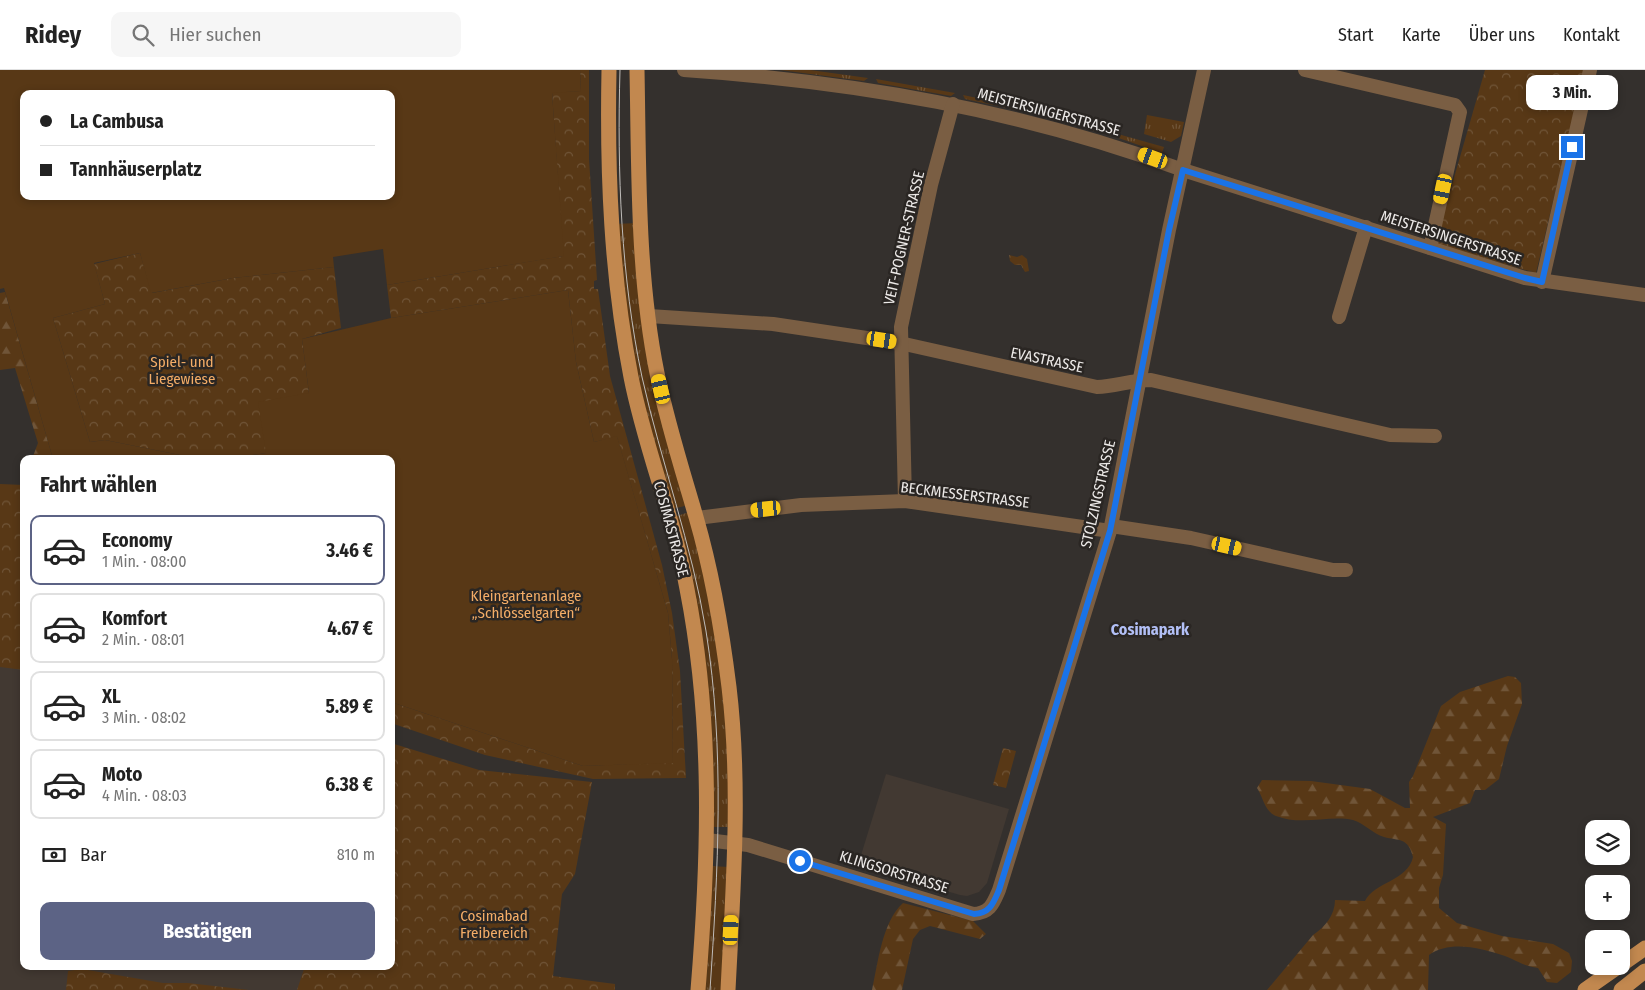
<!DOCTYPE html>
<html lang="de">
<head>
<meta charset="utf-8">
<style>
	body { margin:0; font-family:"Fira Sans Condensed",sans-serif; background:#f6f6f6; color:#222; height:100vh; display:flex; flex-direction:column; font-size:19px; white-space:nowrap }
	* { box-sizing:border-box; margin:0 }
	p { font-size:16px; color:#767676 }
	.icon { flex:none; width:28px; height:28px; fill:none; stroke:currentColor; stroke-width:2; stroke-linecap:round; stroke-linejoin:round }
	.map { position:relative; flex:1; overflow:hidden }
	.side { position:absolute; left:20px; top:385px; width:375px; height:515px; display:flex; flex-direction:column; background:#fff; border-radius:10px; box-shadow:0 2px 8px #0003 }
	.side>* { flex:none }
	.banner { position:absolute; left:20px; top:20px; width:375px; height:110px; border-radius:10px; box-shadow:0 2px 8px #0003; display:grid; align-content:center; height:110px; padding:0 20px; background:#fff }
	.fabs { position:absolute; left:1585px; top:750px; display:grid; gap:10px }
	.fabs a { display:grid; place-items:center; width:45px; height:45px; border-radius:10px; background:#fff; box-shadow:0 2px 8px #0003; font-size:25px }
	.end { position:absolute; width:22px; height:22px; margin:-11px; border:6px solid #1a73e8; background:#fff; box-shadow:0 0 0 2px #fff }
	.from { border-radius:50% }
	.bubble { position:absolute; height:35px; border-radius:10px; background:#fff; box-shadow:0 2px 8px #0003; font-size:16px; font-weight:700; line-height:35px; text-align:center }
	.car { position:absolute; width:15px; height:30px; margin:-15px -8px; border-radius:6px; box-shadow:0 0 4px 1px #0007; background:linear-gradient(#f5c518 24%,#345 0 40%,#f5c518 0 76%,#345 0 86%,#f5c518 0) }
	.banner b { display:flex; align-items:center; gap:18px; height:48px; font-size:19px }
	.banner b+b { border-top:1px solid #e0e0e0 }
	.banner i { width:12px; height:12px; background:#222 }
	ul { padding:0; list-style:none }
	li { display:flex; align-items:center; gap:15px; height:70px; margin:0 10px 8px; padding:0 10px; border:2px solid #e0e0e0; border-radius:10px }
	li div { flex:1 }
	li b { display:block; font-size:19px }
	li em { font-style:normal; font-weight:700 }
	li.on { border-color:#5c6385 }
	li>.icon { width:45px; height:45px; stroke-width:1.5 }
	h2 { padding:0 20px; font-size:22px; line-height:60px }
	.pay { display:flex; align-items:center; gap:12px; height:55px; padding:0 20px; font-size:19px }
	.pay p { margin-inline-start:auto }
	.button { display:flex; gap:10px; margin-top:auto; padding:10px 20px }
	.button a { flex:1; height:58px; border-radius:10px; background:#5c6385; color:#fff; font-size:20px; font-weight:700; line-height:58px; text-align:center }
	header { display:flex; align-items:center; gap:30px; box-sizing:border-box; height:70px; padding:0 25px; background:#fff; border-bottom:1px solid #e0e0e0 }
	header strong { font-size:24px }
	nav { display:flex; gap:28px; margin-inline-start:auto; font-size:18px }
	.search { width:350px; height:45px; background:#f6f6f6; display:flex; align-items:center; gap:12px; box-sizing:border-box; padding:0 18px; border-radius:10px; color:#767676; font-size:19px }
	.map>svg:first-child { display:block }
</style>
</head>
<body>
<header>
<strong>Ridey</strong>
<div class="search"><svg class="icon" aria-label="search" viewBox="0 0 24 24"><circle cx="10" cy="10" r="6"/><path d="M15 15l6 6"/></svg>Hier suchen</div>
<nav><a>Start</a><a>Karte</a><a>Über uns</a><a>Kontakt</a></nav>
</header>
<div class="map">
<svg width="1645" height="920" viewBox="0 0 1645 920">
	<defs>
		<pattern id="grass-tufts" width="24" height="20" patternUnits="userSpaceOnUse" patternTransform="scale(1.25)"><rect width="24" height="20" fill="#583816"/><path d="M3 7l-1-3M5 7V3M7 7l1-3M15 17l-1-3M17 17v-4M19 17l1-3" fill="none" stroke="#705538"/></pattern>
		<pattern id="forest-firs" width="22" height="20" patternUnits="userSpaceOnUse" patternTransform="scale(1.25)"><rect width="22" height="20" fill="#583816"/><path d="M5 1l3.5 6h-7zM16 11l3.5 6h-7z" fill="#705538"/></pattern>
		<pattern id="park-crowns" width="20" height="18" patternUnits="userSpaceOnUse" patternTransform="scale(1.25)"><rect width="20" height="18" fill="#583816"/><path d="M2 6a3 3 0 1 1 6 0M12 15a3 3 0 1 1 6 0" fill="none" stroke="#705538"/></pattern>
	</defs>
	<rect width="100%" height="100%" fill="#34302d"/>
	<!-- built -->
	<g fill="#423932">
		<path d="M24,530V896H311L303,920H0V531Z"/>
		<path d="M886,704L1009,739L987,813L979,822L967,826L960,825L858,795Z"/>
	</g>
	<!-- grass -->
	<g fill="url(#grass-tufts)">
		<path d="M780,0H810L868,8L864,11Z"/>
		<path d="M876,9L955,23L951,26L878,13Z"/>
		<path d="M963,25L1025,38L1022,41L965,29Z"/>
		<path d="M1047,44L1164,77L1162,83L1104,63L1049,49Z"/>
		<path d="M1147,45L1184,52L1181,66L1171,72L1144,64Z"/>
		<path d="M638,153V186L689,435L672,439L657,391L633,289L615,154Z"/>
		<path d="M692,441L703,486L727,643L729,757H714L711,755L674,447Z"/>
		<path d="M710,796L729,797L722,920H705Z"/>
	</g>
	<!-- forest -->
	<g fill="url(#forest-firs)">
		<path d="M5,222L53,389H32L38,373L15,298L0,300V223Z"/>
		<path d="M1508,606L1515,607L1521,613L1522,634L1507,676L1499,709L1485,720H1475L1470,733L1433,747L1446,754L1443,805L1439,818V838L1457,853L1502,866L1553,874L1569,883L1572,891L1571,902L1557,913L1547,912L1538,898C1523,896 1518,891 1505,886C1481,878 1450,870 1429,885L1428,920H1267L1313,865C1325,857 1335,845 1335,830L1365,831C1374,812 1408,811 1413,787C1408,767 1399,771 1384,767C1373,764 1364,753 1353,750C1329,745 1301,756 1276,746C1265,742 1263,727 1257,718L1262,710L1311,711L1370,719L1405,738H1410L1409,712L1413,706L1441,636L1460,622Z"/>
		<path d="M903,833L973,851L986,864L980,869L930,856L920,860L913,869L902,920H872C878,893 882,852 903,833Z"/>
	</g>
	<!-- park -->
	<g fill="url(#park-crowns)">
		<path d="M580,0H589V89L597,210L594,211V219H598L610,306L662,495L672,543L680,601L686,708L593,709L485,685L391,653V632L583,696L673,692L672,589L668,543L617,367L594,372L576,292L568,220L391,248L387,215L563,186L552,22L581,21Z"/>
		<path d="M1485,0H1584L1536,203L1435,174Z"/>
		<path d="M140,183L152,223L233,208L334,197L341,258L302,269L309,323L266,383L223,389H200L105,370L90,372L53,248L105,234L94,194Z"/>
		<path d="M1009,185L1017,187L1022,185L1027,189L1029,201L1025,202L1021,195H1015L1010,191Z"/>
		<path d="M0,414L24,415V600L0,597Z"/>
		<path d="M391,673L479,700L592,712L575,804L562,824L553,906L615,914V920H297L305,896H391Z"/>
		<path d="M1003,678L1016,681L1006,718L993,715Z"/>
		<path d="M82,899L163,913H188L249,920H66L68,901Z"/>
	</g>
	<!-- garden -->
	<g fill="#583816" fill-rule="evenodd">
		<path d="M0,0H580L581,21L552,23L564,186L387,215L383,179L333,187L334,197L233,208L151,223L140,183L94,193L105,234L53,248L90,372L105,370L200,389H53L4,218L0,219ZM24,24H391V126H24Z"/>
		<path d="M568,220L576,292L594,372L617,366L668,543L672,589L673,693L583,696L391,632V389H223L266,383L258,332L309,323L302,269L391,248Z"/>
	</g>
	<g fill="none" stroke-linecap="round" stroke-linejoin="round">
		<!-- minor -->
		<g stroke="#7a5e43" stroke-width="14">
			<path d="M684,0C857,12 1020,40 1183,100L1525,208L1645,225"/>
			<path d="M1305,0L1455,35L1460,42L1430,178"/>
			<path d="M1542,212L1590,0"/>
			<path d="M649,246L773,254L900,273L1097,317C1116,316 1132,310 1151,310L1390,365L1435,366"/>
			<path d="M1339,247L1366,157"/>
			<path d="M905,431L901,257L931,115L953,34"/>
			<path d="M697,448L801,435L905,431L1110,461"/>
			<path d="M1111,456L1191,468L1333,500H1346"/>
			<path d="M707,770L748,775L973,844C990,843 993,834 999,820L1110,461L1169,160L1204,0"/>
		</g>
		<!-- major -->
		<g stroke="#c2884f" stroke-width="15">
			<path d="M609,0C607,103 611,205 631,307C645,379 674,447 687,519C713,652 709,786 698,920"/>
			<path d="M637,0C639,101 637,204 657,303C667,352 682,399 696,447C712,502 722,560 729,617C741,717 733,820 728,920"/>
			<path d="M1621,895L1645,878"/>
			<path d="M1585,920L1619,896"/>
			<path d="M1621,920L1645,901"/>
		</g>
		<!-- tram -->
		<path stroke="#bfbcb9" stroke-width="1" d="M620,0C617,102 621,207 642,307C661,392 692,475 706,561C725,679 718,801 710,920"/>
	</g>
	<g fill="none" stroke-linecap="round" stroke-linejoin="round">
		<!-- route -->
		<path stroke="#1a73e8" stroke-width="6" d="M800,791L974,844C990,843 993,834 999,820L1110,461L1169,160L1183,100L1525,208L1542,212L1572,77"/>
	</g>
	<g text-anchor="middle" dominant-baseline="central" stroke-width="5" stroke-linejoin="round" paint-order="stroke">
		<!-- street labels -->
		<g font-size="15" fill="#edeae8" stroke="#2a2623">
			<text transform="translate(1049 42) rotate(15)">MEISTERSINGERSTRASSE</text>
			<text transform="translate(904 168) rotate(-77)">VEIT-POGNER-STRASSE</text>
			<text transform="translate(1451 168) rotate(18)">MEISTERSINGERSTRASSE</text>
			<text transform="translate(1047 290) rotate(12)">EVASTRASSE</text>
			<text transform="translate(1098 424) rotate(-77)">STOLZINGSTRASSE</text>
			<text transform="translate(965 425) rotate(7)">BECKMESSERSTRASSE</text>
			<text transform="translate(671 459) rotate(75)">COSIMASTRASSE</text>
			<text transform="translate(894 802) rotate(17)">KLINGSORSTRASSE</text>
		</g>
		<!-- park labels -->
		<g font-size="15" fill="#f4ad67" stroke="#2a2623">
			<text x="182" y="292">Spiel- und<tspan x="182" dy="17">Liegewiese</tspan></text>
			<text x="526" y="526">Kleingartenanlage<tspan x="526" dy="17">„Schlösselgarten“</tspan></text>
			<text x="494" y="846">Cosimabad<tspan x="494" dy="17">Freibereich</tspan></text>
		</g>
		<!-- neighbourhood labels -->
		<g font-size="16" font-weight="bold" fill="#b2bff6" stroke="#2a2623">
			<text x="1150" y="559">Cosimapark</text>
		</g>
	</g>
</svg>
<div class="fabs">
<a><svg class="icon" aria-label="layers" viewBox="0 0 24 24"><path d="M12 4l9 5-9 5-9-5zM3 14l9 5 9-5"/></svg></a>
<a>+</a>
<a>−</a>
</div>
<i class="end from" style="left:800px;top:791px"></i>
<i class="end" style="left:1572px;top:77px"></i>
<div class="bubble" style="left:1526px;top:5px;width:92px">3 Min.</div>
<i class="car" style="left:1153px;top:88px;rotate:290deg"></i>
<i class="car" style="left:1443px;top:119px;rotate:192deg"></i>
<i class="car" style="left:882px;top:270px;rotate:99deg"></i>
<i class="car" style="left:661px;top:319px;rotate:347deg"></i>
<i class="car" style="left:766px;top:439px;rotate:264deg"></i>
<i class="car" style="left:1227px;top:476px;rotate:103deg"></i>
<i class="car" style="left:731px;top:860px;rotate:3deg"></i>
<div class="banner">
<b><i class="from"></i>La Cambusa</b>
<b><i></i>Tannhäuserplatz</b>
</div>
<section class="side">
<h2>Fahrt wählen</h2>
<ul>
<li class="on"><svg class="icon" aria-label="car" viewBox="0 0 24 24"><path d="M5 17H2v-5l4-1 3-4h7l3 4 3 1v5h-3M9 17h6M6 11h13"/><circle cx="7" cy="17" r="2"/><circle cx="17" cy="17" r="2"/></svg><div><b>Economy</b><p>1 Min. · 08:00</p></div><em>3.46 €</em></li>
<li><svg class="icon" aria-label="car" viewBox="0 0 24 24"><path d="M5 17H2v-5l4-1 3-4h7l3 4 3 1v5h-3M9 17h6M6 11h13"/><circle cx="7" cy="17" r="2"/><circle cx="17" cy="17" r="2"/></svg><div><b>Komfort</b><p>2 Min. · 08:01</p></div><em>4.67 €</em></li>
<li><svg class="icon" aria-label="car" viewBox="0 0 24 24"><path d="M5 17H2v-5l4-1 3-4h7l3 4 3 1v5h-3M9 17h6M6 11h13"/><circle cx="7" cy="17" r="2"/><circle cx="17" cy="17" r="2"/></svg><div><b>XL</b><p>3 Min. · 08:02</p></div><em>5.89 €</em></li>
<li><svg class="icon" aria-label="car" viewBox="0 0 24 24"><path d="M5 17H2v-5l4-1 3-4h7l3 4 3 1v5h-3M9 17h6M6 11h13"/><circle cx="7" cy="17" r="2"/><circle cx="17" cy="17" r="2"/></svg><div><b>Moto</b><p>4 Min. · 08:03</p></div><em>6.38 €</em></li>
</ul>
<div class="pay"><svg class="icon" aria-label="cash" viewBox="0 0 24 24"><path d="M3 7h18v10H3z"/><circle cx="12" cy="12" r="2"/></svg>Bar<p>810 m</p></div>
<div class="button"><a>Bestätigen</a></div>
</section>
</div>
</body>
</html>
